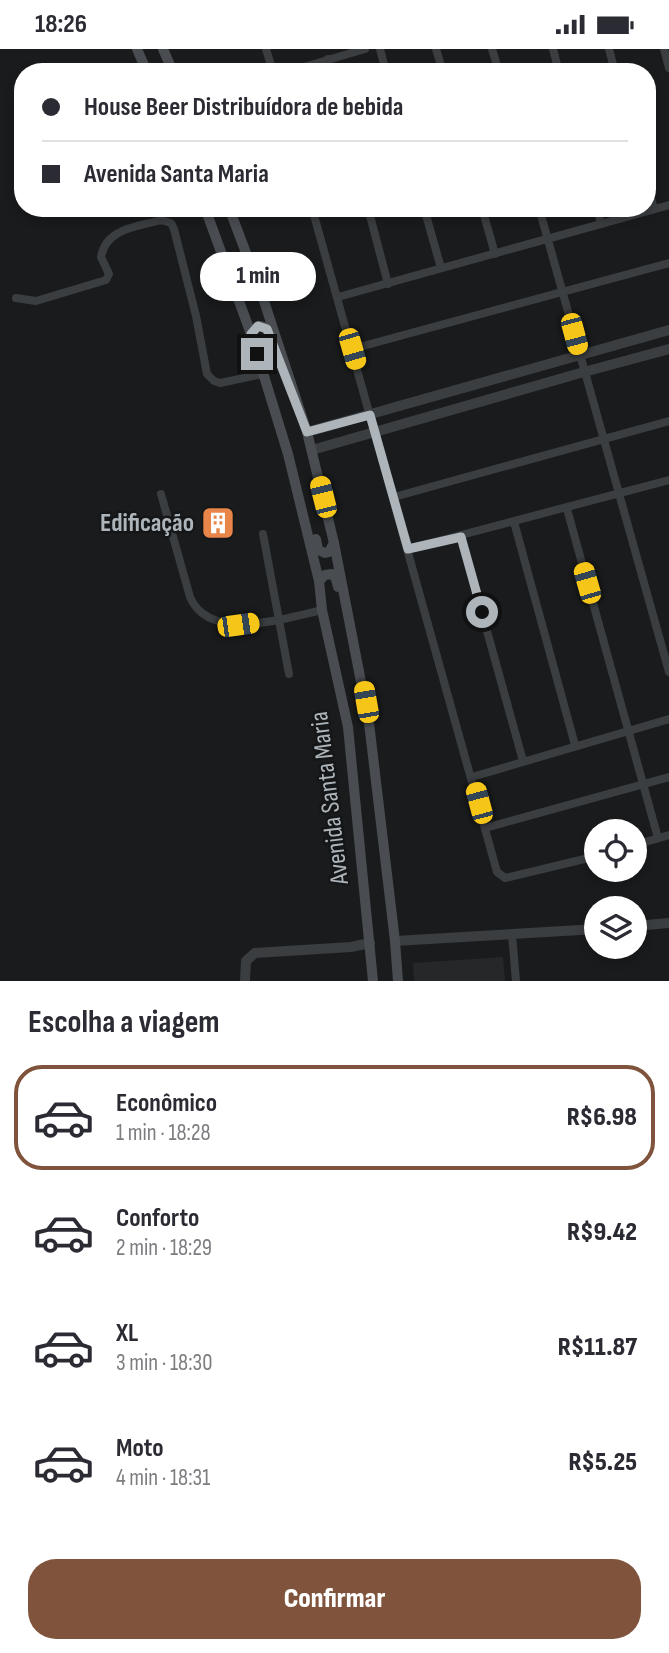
<!DOCTYPE html>
<html lang="pt">
<head>
<meta charset="utf-8">
<style>
	body { margin:0; font-family:"Sofia Sans Condensed",sans-serif; background:#f7f7f7; color:#2b2b33; height:100vh; display:flex; flex-direction:column; font-size:26px; white-space:nowrap }
	* { box-sizing:border-box; margin:0 }
	p { font-size:23px; color:#7c7c81 }
	.icon { flex:none; width:38px; height:38px; fill:none; stroke:currentColor; stroke-width:2; stroke-linecap:round; stroke-linejoin:round }
	.map { position:relative; height:932px; overflow:hidden }
	.sheet { display:flex; flex-direction:column; background:#fff; flex:1 }
	.sheet>* { flex:none }
	.guide { position:absolute; left:14px; top:14px; width:642px; height:154px; border-radius:28px; box-shadow:0 4px 10px #0003; display:grid; align-content:center; height:154px; padding:0 28px; background:#fff }
	.buttons { position:absolute; left:584px; top:770px; display:grid; gap:14px }
	.buttons a { display:grid; place-items:center; width:63px; height:63px; border-radius:50%; background:#fff; box-shadow:0 4px 10px #0003; font-size:35px }
	.end { position:absolute; width:32px; height:32px; margin:-16px; border:9px solid #adb5bb; background:#111; box-shadow:0 0 0 4px #111 }
	.from { border-radius:50% }
	.bubble { position:absolute; height:49px; border-radius:24px; background:#fff; box-shadow:0 4px 10px #0003; font-size:23px; font-weight:800; line-height:49px; text-align:center }
	.car { position:absolute; width:21px; height:42px; margin:-21px -10px; border-radius:9px; box-shadow:0 0 5px 2px #0007; background:linear-gradient(#f5c518 24%,#345 0 40%,#f5c518 0 76%,#345 0 86%,#f5c518 0) }
	.guide b { display:flex; align-items:center; gap:24px; height:66px; font-size:26px }
	.guide b+b { border-top:2px solid #e1e1e2 }
	.guide i { width:18px; height:18px; background:#2b2b33 }
	ul { padding:0; list-style:none }
	li { display:flex; align-items:center; gap:21px; height:105px; margin:0 14px 10px; padding:0 14px; border:4px solid transparent; border-radius:28px }
	li div { flex:1 }
	li b { display:block; font-size:26px }
	li em { font-style:normal; font-weight:800 }
	li.active { border-color:#80543c }
	li>.icon { width:63px; height:63px; stroke-width:1.5 }
	h2 { padding:0 28px; font-size:32px; line-height:84px }
	.button { display:flex; gap:14px; margin-top:auto; padding:14px 28px }
	.button a { flex:1; height:80px; border-radius:28px; background:#80543c; color:#fff; font-size:28px; font-weight:800; line-height:80px; text-align:center }
	.status { display:flex; justify-content:space-between; align-items:center; height:49px; padding:0 35px; background:#fff; direction:ltr }
	.status svg { height:19px; fill:currentColor }
	.map>svg:first-child { display:block }
</style>
</head>
<body>
<div class="status"><b>18:26</b><svg viewBox="0 0 49 12"><path d="M0 12V9h3v3zM5 12V6h3v6zM10 12V3h3v9zM15 12V0h3v12zM26 1h20v11H26zM47 4h2v5h-2z"/></svg></div>
<div class="map">
<svg width="669" height="932" viewBox="0 0 669 932">
	<rect width="100%" height="100%" fill="#1a1b1c"/>
	<!-- built -->
	<path fill="#262729" d="M503,908L505,932H414L413,914Z"/>
	<g fill="none" stroke-linecap="round" stroke-linejoin="round">
		<!-- minor -->
		<g stroke="#3b3e41" stroke-width="8">
			<path d="M266,0L273,23"/>
			<path d="M380,0L386,23"/>
			<path d="M436,0L443,23"/>
			<path d="M492,0L499,23"/>
			<path d="M553,0L559,23"/>
			<path d="M609,0L615,23"/>
			<path d="M664,0L669,19"/>
			<path d="M328,10L331,23"/>
			<path d="M287,23L365,0"/>
			<path d="M648,138L654,160"/>
			<path d="M312,159L497,823L505,829L597,807"/>
			<path d="M368,159L388,235"/>
			<path d="M424,159L441,219"/>
			<path d="M482,159L495,205"/>
			<path d="M539,159L669,623"/>
			<path d="M597,159L601,175"/>
			<path d="M338,248L669,156"/>
			<path d="M16,249L36,252L106,231L109,225L101,208C106,179 137,178 161,171L171,174L174,180L196,267L207,325L214,332L220,334L263,325"/>
			<path d="M352,300L669,214"/>
			<path d="M161,445L190,548C209,594 287,569 322,561"/>
			<path d="M394,448L669,372"/>
			<path d="M567,460L658,789"/>
			<path d="M514,473L575,696"/>
			<path d="M263,485L289,625"/>
			<path d="M461,488L523,712"/>
			<path d="M408,500L669,431"/>
			<path d="M472,728L669,670"/>
			<path d="M485,779L669,728"/>
			<path d="M635,796L669,786"/>
			<path d="M512,886L516,932"/>
		</g>
		<!-- tertiary -->
		<g stroke="#3b3e41" stroke-width="10">
			<path d="M307,383L669,281"/>
			<path d="M312,401L584,323L669,300"/>
			<path d="M635,877L669,874"/>
			<path d="M395,892L597,880"/>
			<path d="M245,932L246,912L255,904L351,898L370,894"/>
		</g>
		<!-- secondary -->
		<g stroke="#494d51" stroke-width="10">
			<path d="M137,0L147,23"/>
			<path d="M163,0L173,23"/>
			<path d="M205,159L251,285L288,405L319,532L322,561L348,678L373,932"/>
			<path d="M229,159L262,246L307,383L334,494L369,674L395,892L398,932"/>
			<path d="M251,285L258,277C267,277 268,282 270,290"/>
			<path d="M316,490L318,501L325,504L329,503L334,494"/>
			<path d="M319,532L325,526L332,525L336,530L338,538"/>
		</g>
	</g>
	<g fill="none" stroke-linecap="round" stroke-linejoin="round">
		<!-- route -->
		<path stroke="#adb5bb" stroke-width="9" d="M257,305L251,285L258,277L267,280L307,383L370,366L408,500L461,488L482,563"/>
	</g>
	<!-- icons -->
	<defs>
		<symbol id="building-square" viewBox="-11 -11 22 22"><rect x="-9" y="-9" width="18" height="18" rx="4" fill="#e78648" stroke="#151617"/><path d="M-4-6H4V6H1V3H-1V6H-4ZM-2.5-4.3h1.7v1.8h-1.7ZM.8-4.3h1.7v1.8H.8ZM-2.5-1h1.7V.8h-1.7ZM.8-1h1.7V.8H.8Z" fill="#fff"/></symbol>
	</defs>
	<g fill-rule="evenodd">
		<use href="#building-square" x="199" y="455" width="38" height="38"/>
	</g>
	<g text-anchor="middle" dominant-baseline="central" stroke-width="5" stroke-linejoin="round" paint-order="stroke">
		<!-- poi labels -->
		<g font-size="26" font-weight="bold" fill="#adb5bb" stroke="#151617" text-anchor="end">
			<text x="194" y="474">Edificação</text>
		</g>
		<!-- street labels -->
		<g font-size="26" fill="#adb5bb" stroke="#151617">
			<text transform="translate(330 749) rotate(-97)">Avenida Santa Maria</text>
		</g>
	</g>
</svg>
<div class="buttons">
<a><svg class="icon" aria-label="locate" viewBox="0 0 24 24"><circle cx="12" cy="12" r="6"/><path d="M12 2v4M12 18v4M2 12h4M18 12h4"/></svg></a>
<a><svg class="icon" aria-label="layers" viewBox="0 0 24 24"><path d="M12 4l9 5-9 5-9-5zM3 14l9 5 9-5"/></svg></a>
</div>
<i class="end from" style="left:482px;top:563px"></i>
<i class="end" style="left:257px;top:305px"></i>
<div class="bubble" style="left:200px;top:203px;width:116px">1 min</div>
<i class="car" style="left:574px;top:285px;rotate:165deg"></i>
<i class="car" style="left:352px;top:300px;rotate:164deg"></i>
<i class="car" style="left:323px;top:448px;rotate:346deg"></i>
<i class="car" style="left:587px;top:534px;rotate:344deg"></i>
<i class="car" style="left:238px;top:576px;rotate:82deg"></i>
<i class="car" style="left:366px;top:653px;rotate:350deg"></i>
<i class="car" style="left:479px;top:754px;rotate:345deg"></i>
<div class="guide">
<b><i class="from"></i>House Beer Distribuídora de bebida</b>
<b><i></i>Avenida Santa Maria</b>
</div>
</div>
<section class="sheet">
<h2>Escolha a viagem</h2>
<ul>
<li class="active"><svg class="icon" aria-label="car" viewBox="0 0 24 24"><path d="M5 17H2v-5l4-1 3-4h7l3 4 3 1v5h-3M9 17h6M6 11h13"/><circle cx="7" cy="17" r="2"/><circle cx="17" cy="17" r="2"/></svg><div><b>Econômico</b><p>1 min · 18:28</p></div><em>R$6.98</em></li>
<li><svg class="icon" aria-label="car" viewBox="0 0 24 24"><path d="M5 17H2v-5l4-1 3-4h7l3 4 3 1v5h-3M9 17h6M6 11h13"/><circle cx="7" cy="17" r="2"/><circle cx="17" cy="17" r="2"/></svg><div><b>Conforto</b><p>2 min · 18:29</p></div><em>R$9.42</em></li>
<li><svg class="icon" aria-label="car" viewBox="0 0 24 24"><path d="M5 17H2v-5l4-1 3-4h7l3 4 3 1v5h-3M9 17h6M6 11h13"/><circle cx="7" cy="17" r="2"/><circle cx="17" cy="17" r="2"/></svg><div><b>XL</b><p>3 min · 18:30</p></div><em>R$11.87</em></li>
<li><svg class="icon" aria-label="car" viewBox="0 0 24 24"><path d="M5 17H2v-5l4-1 3-4h7l3 4 3 1v5h-3M9 17h6M6 11h13"/><circle cx="7" cy="17" r="2"/><circle cx="17" cy="17" r="2"/></svg><div><b>Moto</b><p>4 min · 18:31</p></div><em>R$5.25</em></li>
</ul>
<div class="button"><a>Confirmar</a></div>
</section>
</body>
</html>
